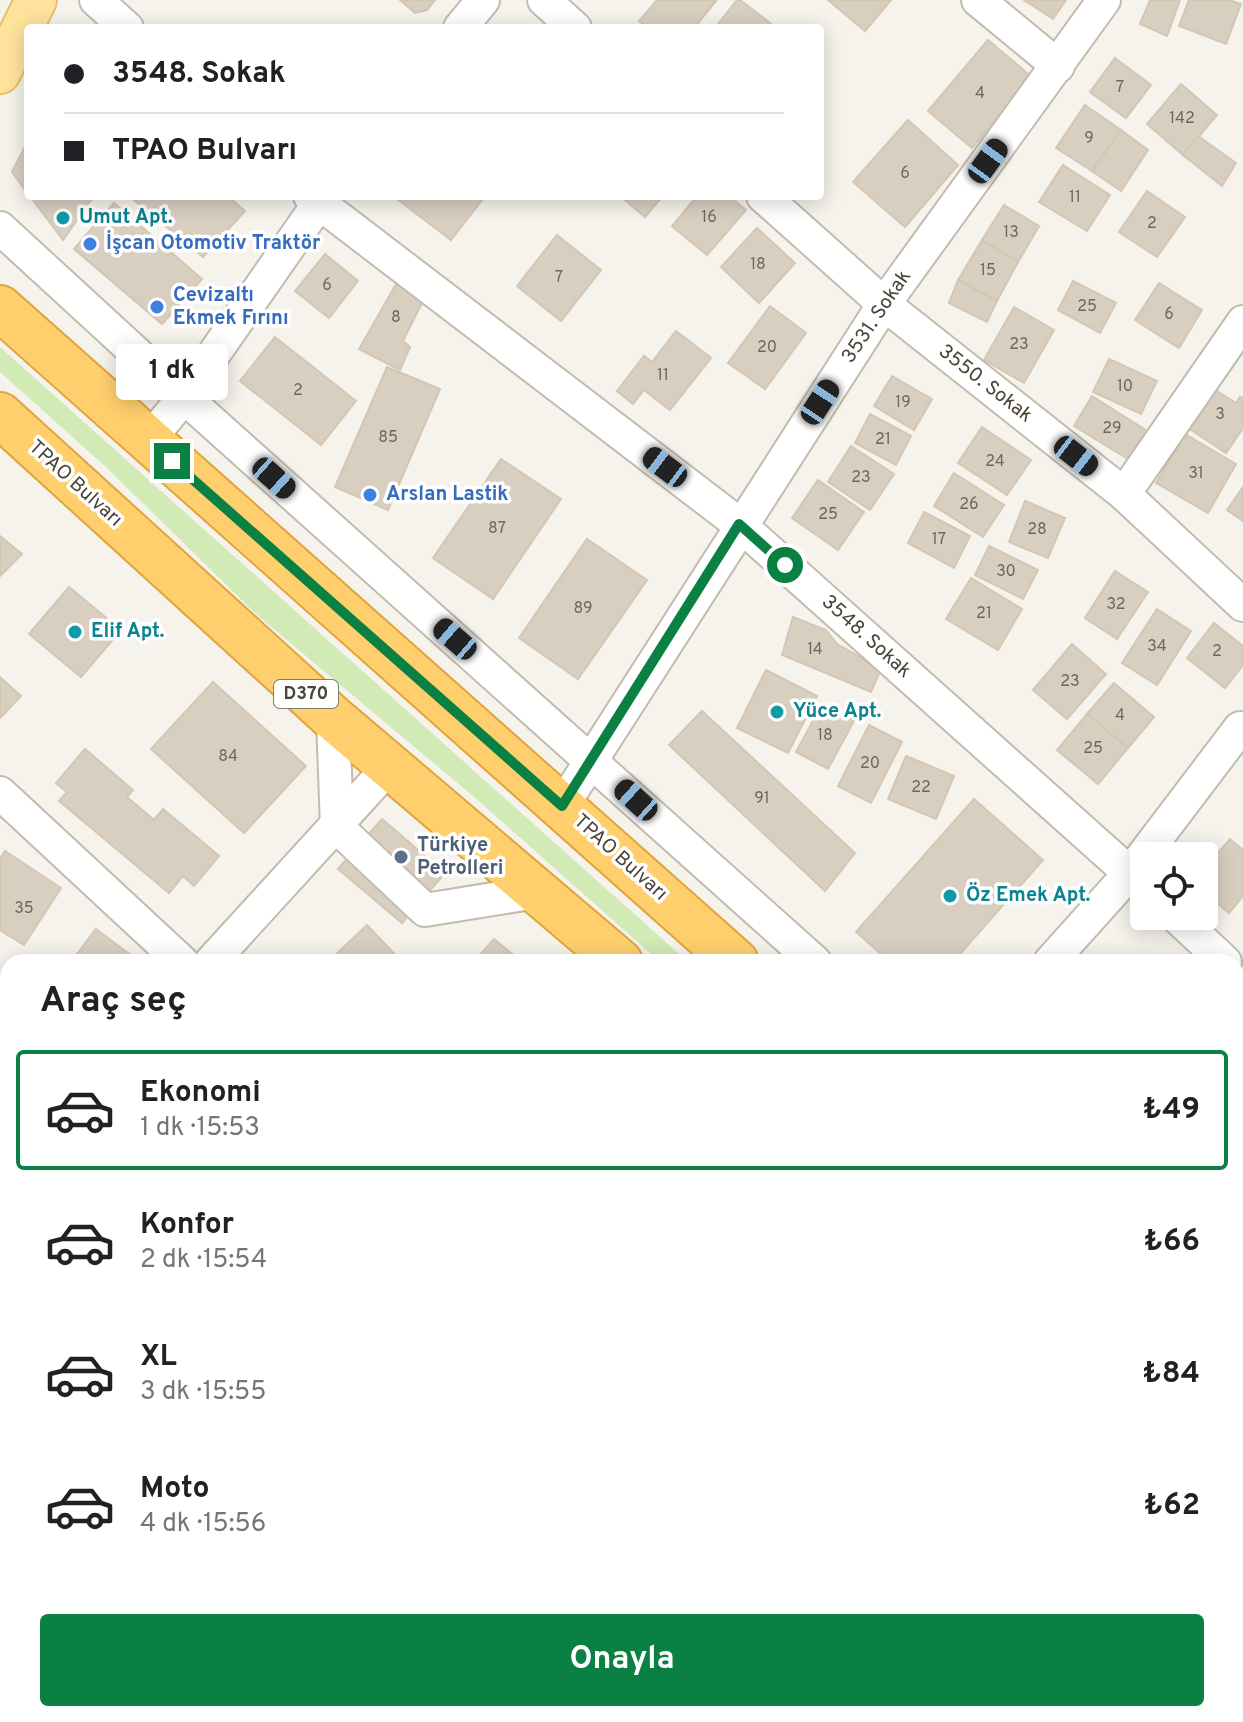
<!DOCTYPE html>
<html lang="tr">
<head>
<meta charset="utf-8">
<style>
	body { margin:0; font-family:Overpass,sans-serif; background:#f2f2f2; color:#202124; height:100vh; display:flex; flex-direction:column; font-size:30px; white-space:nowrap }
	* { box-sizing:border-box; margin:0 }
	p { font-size:26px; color:#757577 }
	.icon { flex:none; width:44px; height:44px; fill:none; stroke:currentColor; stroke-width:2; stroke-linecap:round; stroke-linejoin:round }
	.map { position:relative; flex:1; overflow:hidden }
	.drawer { position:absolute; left:0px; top:954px; width:1244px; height:768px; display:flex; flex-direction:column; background:#fff; border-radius:24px 24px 0 0; box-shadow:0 4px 20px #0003 }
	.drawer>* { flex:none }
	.guide { position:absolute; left:24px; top:24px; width:800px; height:176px; border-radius:8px; box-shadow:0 4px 20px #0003; display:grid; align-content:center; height:176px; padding:0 40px; background:#fff }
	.tools { position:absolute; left:1130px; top:842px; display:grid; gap:16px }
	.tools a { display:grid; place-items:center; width:88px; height:88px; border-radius:8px; background:#fff; box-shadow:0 4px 20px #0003; font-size:40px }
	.end { position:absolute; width:36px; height:36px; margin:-18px; border:10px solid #0b8043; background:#fff; box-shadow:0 0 0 4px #fff }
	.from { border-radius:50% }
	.bubble { position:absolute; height:56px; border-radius:8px; background:#fff; box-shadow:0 4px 20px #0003; font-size:26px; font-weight:700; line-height:56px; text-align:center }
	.car { position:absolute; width:24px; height:48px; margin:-24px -12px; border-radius:10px; box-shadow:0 0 6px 2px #0007; background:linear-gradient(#222 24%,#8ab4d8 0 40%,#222 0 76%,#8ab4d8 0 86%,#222 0) }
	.guide b { display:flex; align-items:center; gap:28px; height:76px; font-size:30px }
	.guide b+b { border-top:2px solid #e0e0e0 }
	.guide i { width:20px; height:20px; background:#202124 }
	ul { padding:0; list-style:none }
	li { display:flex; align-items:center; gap:24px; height:120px; margin:0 16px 12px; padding:0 24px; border:4px solid transparent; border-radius:8px }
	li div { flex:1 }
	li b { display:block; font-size:30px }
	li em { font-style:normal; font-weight:700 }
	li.selected { border-color:#0b8043 }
	li>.icon { width:72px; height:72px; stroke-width:1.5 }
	h2 { padding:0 40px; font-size:36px; line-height:96px }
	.action { display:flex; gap:16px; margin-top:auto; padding:16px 40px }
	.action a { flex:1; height:92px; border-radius:8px; background:#0b8043; color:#fff; font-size:32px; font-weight:700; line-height:92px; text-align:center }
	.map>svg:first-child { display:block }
</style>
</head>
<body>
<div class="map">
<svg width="1243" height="1722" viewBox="0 0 1243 1722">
	<rect width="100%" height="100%" fill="#f6f3ec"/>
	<!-- green -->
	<path fill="#d2eab5" d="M0,347L688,962H660L480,802L256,614L107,468L0,372Z"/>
	<!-- building -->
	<g fill="#d8cfc1" stroke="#d3c7b4" stroke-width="2">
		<path d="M400,0H435L427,10L415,13Z"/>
		<path d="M657,0H714L716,1L694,28H647L639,21Z"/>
		<path d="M737,0H740L774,26L715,28Z"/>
		<path d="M828,0H891L865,31Z"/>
		<path d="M1024,0H1066L1053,19Z"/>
		<path d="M1150,0H1180L1167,36L1140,24Z"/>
		<path d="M1189,0H1229L1241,4L1226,44L1179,26Z"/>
		<path d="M988,40L1032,77L972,148L928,111Z"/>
		<path d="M1115,58L1151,85L1126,118L1090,92Z"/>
		<path d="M1181,84L1217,115L1183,155L1147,124Z"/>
		<path d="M1085,105L1121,130L1092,171L1056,148Z"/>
		<path d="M908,120L958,165L905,227L853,182Z"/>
		<path d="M1121,130L1148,150L1121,191L1092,171Z"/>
		<path d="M1198,136L1236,163L1222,186L1183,155Z"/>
		<path d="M28,141V194L12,172Z"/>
		<path d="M1063,165L1110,195L1087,231L1039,202Z"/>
		<path d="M1147,191L1185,217L1157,257L1119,232Z"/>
		<path d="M30,196H94L63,240Z"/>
		<path d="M129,196H228L245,211L203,257Z"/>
		<path d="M400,196H485L451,240L397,199Z"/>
		<path d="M620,196H663L645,217Z"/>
		<path d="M697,196H729L746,210L707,255L672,226Z"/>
		<path d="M114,203L202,279L162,324L74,249Z"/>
		<path d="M1004,205L1039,226L1018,262L982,240Z"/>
		<path d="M757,228L795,263L759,303L721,267Z"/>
		<path d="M557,235L601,270L561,321L517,286Z"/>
		<path d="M982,240L1018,262L997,301L958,280Z"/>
		<path d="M325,254L358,281L329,318L295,291Z"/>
		<path d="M399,279L426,295L403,341L410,347L400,370L359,349Z"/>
		<path d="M958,280L997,301L987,322L949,303Z"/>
		<path d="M1073,281L1116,303L1100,333L1058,310Z"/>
		<path d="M1159,283L1202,310L1179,348L1135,320Z"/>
		<path d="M770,306L806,333L765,389L728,363Z"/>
		<path d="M1014,307L1054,330L1024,383L984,360Z"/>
		<path d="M676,331L711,358L670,410L644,390L633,404L617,391L644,356L652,362Z"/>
		<path d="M275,337L356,401L321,445L240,381Z"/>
		<path d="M1109,359L1157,381L1141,414L1093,392Z"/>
		<path d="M387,367L440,389L388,510L335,487Z"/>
		<path d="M892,376L932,399L914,430L874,406Z"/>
		<path d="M1214,389L1236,403L1240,397L1243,398V428L1226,453L1188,428Z"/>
		<path d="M1092,396L1149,432L1131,461L1074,426Z"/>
		<path d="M870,414L911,436L896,465L855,443Z"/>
		<path d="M982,427L1031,460L1007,495L958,463Z"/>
		<path d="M1185,434L1236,464L1208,513L1156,483Z"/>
		<path d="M851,446L894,474L870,510L828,482Z"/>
		<path d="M501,459L561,499L493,599L433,558Z"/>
		<path d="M954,473L1004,505L983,537L934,506Z"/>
		<path d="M818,480L864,512L838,550L792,518Z"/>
		<path d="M1243,487V521L1227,510Z"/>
		<path d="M1025,501L1065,518L1048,558L1009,542Z"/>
		<path d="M924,512L970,536L954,568L908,543Z"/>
		<path d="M0,536L22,554L0,576Z"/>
		<path d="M587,539L647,580L578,679L519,638Z"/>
		<path d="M989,546L1038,570L1023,599L975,575Z"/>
		<path d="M1115,571L1148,592L1117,639L1085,618Z"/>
		<path d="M971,578L1022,609L998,650L946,619Z"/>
		<path d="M69,587L121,630L81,677L29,634Z"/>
		<path d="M1157,609L1191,631L1157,685L1122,663Z"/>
		<path d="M793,617L826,630L837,644L881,669L871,692L782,655Z"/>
		<path d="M1214,623L1243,646V665L1225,688L1187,658Z"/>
		<path d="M1072,644L1106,674L1067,719L1033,690Z"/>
		<path d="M766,670L817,696L788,753L737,728Z"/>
		<path d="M0,677L21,696L0,718Z"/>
		<path d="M213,682L306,766L244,833L151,749Z"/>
		<path d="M1114,683L1154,717L1128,748L1087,714Z"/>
		<path d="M822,704L854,721L828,769L796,752Z"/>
		<path d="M702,711L855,853L825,891L669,745Z"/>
		<path d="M1087,714L1128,748L1098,784L1057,750Z"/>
		<path d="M869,725L902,742L871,803L838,786Z"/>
		<path d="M85,749L133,790L127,797L154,820L163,809L219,856L194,886L183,876L169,893L59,801L67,792L56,783Z"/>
		<path d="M906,756L954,776L936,819L888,799Z"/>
		<path d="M974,799L1043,860L953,962H890L856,932Z"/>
		<path d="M382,819L445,873L402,923L338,869Z"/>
		<path d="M1230,839L1243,850V896L1229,913L1204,892V869Z"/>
		<path d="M5,851L61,888L24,945L0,930V859Z"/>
		<path d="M367,925L402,962H328Z"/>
		<path d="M96,929L140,962H71Z"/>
		<path d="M494,939L522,962H474Z"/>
		<path d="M8,1000V1096L0,1091V1011Z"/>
		<path d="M1243,1157V1231L1236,1225V1166Z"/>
		<path d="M0,1378L8,1383V1396L0,1407Z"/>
		<path d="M0,1587L8,1592V1685L0,1680Z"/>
		<path d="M1236,1606L1243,1612V1722H1215L1206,1714H1236Z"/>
		<path d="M108,1714H160L155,1722H103Z"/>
		<path d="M108,1714L103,1722H63L52,1715Z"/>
		<path d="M191,1714H249L263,1722H186Z"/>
		<path d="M480,1714H578L573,1722H474Z"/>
		<path d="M678,1714H720L733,1722H673Z"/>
		<path d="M896,1714H942L935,1722H905Z"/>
	</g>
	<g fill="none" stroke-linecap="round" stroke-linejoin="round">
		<defs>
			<g id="minor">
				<path d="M96,0L127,28"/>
				<path d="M544,0L575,28"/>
				<path d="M978,0L1058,66"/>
				<path d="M460,28L483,0"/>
				<path d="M310,196L739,524L1144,886"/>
				<path d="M763,196L884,304L1124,494L1243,605"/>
				<path d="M0,228L184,397L815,962"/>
				<path d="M149,440L184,397L324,196"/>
				<path d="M1124,494L1243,322"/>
				<path d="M333,718L337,827L425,910L537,892"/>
				<path d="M0,793L182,962"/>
				<path d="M562,806L884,304L1104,0"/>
				<path d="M1176,916L1225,962"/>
				<path d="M211,962L389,767"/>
				<path d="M1050,962L1130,873L1240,728"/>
				<path d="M0,1154L8,1159"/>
				<path d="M0,1242L8,1230"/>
				<path d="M0,1530L8,1535"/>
				<path d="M307,1714L321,1722"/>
				<path d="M758,1714L769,1722"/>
				<path d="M1049,1714L1057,1722"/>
			</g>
			<path id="major" d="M0,73L36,0"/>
			<g id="highway">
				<path d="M0,308L736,962"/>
				<path d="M0,415L333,718L620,962"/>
				<path d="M1236,1409L1243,1415"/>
				<path d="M1236,1502L1243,1508"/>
			</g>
		</defs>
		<!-- minor casing -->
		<use href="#minor" stroke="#c2bbae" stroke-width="36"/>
		<!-- major casing -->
		<use href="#major" stroke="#e6c16a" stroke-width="44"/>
		<!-- highway casing -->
		<use href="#highway" stroke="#e0a43c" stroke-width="48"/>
		<!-- minor -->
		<use href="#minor" stroke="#fff" stroke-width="32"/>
		<!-- major -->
		<use href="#major" stroke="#ffe39c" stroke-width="40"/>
		<!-- highway -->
		<use href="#highway" stroke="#ffcf6e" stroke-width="44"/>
	</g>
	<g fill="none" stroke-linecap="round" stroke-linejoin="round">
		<!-- route -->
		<path stroke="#0b8043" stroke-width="10" d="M172,461L562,806L739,524L785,565"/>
	</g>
	<!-- markers -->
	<g fill="#0f9aa8" stroke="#fff" stroke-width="3">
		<circle cx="63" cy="218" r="8"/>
		<circle cx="75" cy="632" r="8"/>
		<circle cx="777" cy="712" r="8"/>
		<circle cx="950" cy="896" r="8"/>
	</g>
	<g fill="#3f7fe0" stroke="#fff" stroke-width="3">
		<circle cx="90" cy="244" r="8"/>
		<circle cx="157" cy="307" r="8"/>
		<circle cx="370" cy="495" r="8"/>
	</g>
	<circle fill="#5c6f8a" stroke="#fff" stroke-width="3" cx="401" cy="857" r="8"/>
	<g text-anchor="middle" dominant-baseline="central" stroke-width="7" stroke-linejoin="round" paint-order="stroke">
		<!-- number labels -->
		<g font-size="16" fill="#6e675b">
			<text x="1120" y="88">7</text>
			<text x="980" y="94">4</text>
			<text x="1182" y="119">142</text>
			<text x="1089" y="139">9</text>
			<text x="905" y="174">6</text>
			<text x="1075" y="198">11</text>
			<text x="709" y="218">16</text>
			<text x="1152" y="224">2</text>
			<text x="1011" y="233">13</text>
			<text x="758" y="265">18</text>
			<text x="988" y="271">15</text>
			<text x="559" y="278">7</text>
			<text x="327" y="286">6</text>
			<text x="1087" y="307">25</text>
			<text x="1169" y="315">6</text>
			<text x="396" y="318">8</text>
			<text x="1019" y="345">23</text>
			<text x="767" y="348">20</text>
			<text x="663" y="376">11</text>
			<text x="1125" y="387">10</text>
			<text x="298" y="391">2</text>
			<text x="903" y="403">19</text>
			<text x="1220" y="415">3</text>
			<text x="1112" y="429">29</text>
			<text x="388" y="438">85</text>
			<text x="883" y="440">21</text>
			<text x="995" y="462">24</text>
			<text x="1196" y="474">31</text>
			<text x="861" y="478">23</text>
			<text x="969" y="505">26</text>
			<text x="828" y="515">25</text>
			<text x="497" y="529">87</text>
			<text x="1037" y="530">28</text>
			<text x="939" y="540">17</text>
			<text x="1006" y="572">30</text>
			<text x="1116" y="605">32</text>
			<text x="583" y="609">89</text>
			<text x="984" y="614">21</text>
			<text x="1157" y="647">34</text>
			<text x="815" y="650">14</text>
			<text x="1217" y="652">2</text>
			<text x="1070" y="682">23</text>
			<text x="1120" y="716">4</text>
			<text x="825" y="736">18</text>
			<text x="1093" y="749">25</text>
			<text x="228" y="757">84</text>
			<text x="870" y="764">20</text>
			<text x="921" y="788">22</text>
			<text x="762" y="799">91</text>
			<text x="24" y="909">35</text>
		</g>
		<!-- shield labels -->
		<rect fill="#fff" stroke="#817c74" stroke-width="2" x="274" y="680" width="64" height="28" rx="6"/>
		<g font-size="18" font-weight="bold" fill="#4b4439">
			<text x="306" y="694">D370</text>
		</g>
		<!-- culture labels -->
		<g font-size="20" font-weight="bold" fill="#0d838f" stroke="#fff" text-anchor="start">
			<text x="79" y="218">Umut Apt.</text>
			<text x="91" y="632">Elif Apt.</text>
			<text x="793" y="712">Yüce Apt.</text>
			<text x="966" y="896">Öz Emek Apt.</text>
		</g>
		<!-- shop labels -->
		<g font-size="20" font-weight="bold" fill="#366cbe" stroke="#fff" text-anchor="start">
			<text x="106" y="244">İşcan Otomotiv Traktör</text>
			<text x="173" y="296">Cevizaltı<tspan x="173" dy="23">Ekmek Fırını</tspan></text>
			<text x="386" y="495">Arslan Lastik</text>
		</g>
		<!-- street labels -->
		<g font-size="20" fill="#4b4439" stroke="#fff">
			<text transform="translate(877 317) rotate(-56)">3531. Sokak</text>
			<text transform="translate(985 384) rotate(38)">3550. Sokak</text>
			<text transform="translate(75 484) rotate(42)">TPAO Bulvarı</text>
			<text transform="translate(866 637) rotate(42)">3548. Sokak</text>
			<text transform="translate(620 858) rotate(42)">TPAO Bulvarı</text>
		</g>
		<!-- service labels -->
		<g font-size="20" font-weight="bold" fill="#4e5e75" stroke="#fff" text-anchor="start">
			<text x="417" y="846">Türkiye<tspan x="417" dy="23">Petrolleri</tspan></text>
		</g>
	</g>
</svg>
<div class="tools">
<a><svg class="icon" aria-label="locate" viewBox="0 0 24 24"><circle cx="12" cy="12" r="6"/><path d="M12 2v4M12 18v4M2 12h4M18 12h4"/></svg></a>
</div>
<i class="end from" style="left:785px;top:565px"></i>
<i class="end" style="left:172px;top:461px"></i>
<div class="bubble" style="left:116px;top:344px;width:112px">1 dk</div>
<i class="car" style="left:988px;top:161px;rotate:36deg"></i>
<i class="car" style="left:820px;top:402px;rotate:33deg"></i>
<i class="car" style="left:1076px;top:456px;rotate:128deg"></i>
<i class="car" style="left:665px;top:467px;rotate:307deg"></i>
<i class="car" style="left:274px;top:478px;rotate:132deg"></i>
<i class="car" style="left:455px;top:639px;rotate:311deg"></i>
<i class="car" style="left:636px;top:800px;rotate:312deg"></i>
<div class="guide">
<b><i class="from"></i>3548. Sokak</b>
<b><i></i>TPAO Bulvarı</b>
</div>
<section class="drawer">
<h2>Araç seç</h2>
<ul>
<li class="selected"><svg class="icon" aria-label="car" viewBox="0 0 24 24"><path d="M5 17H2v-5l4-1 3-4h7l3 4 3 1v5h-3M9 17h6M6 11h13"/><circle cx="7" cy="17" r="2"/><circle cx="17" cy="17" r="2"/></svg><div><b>Ekonomi</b><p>1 dk · 15:53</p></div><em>₺49</em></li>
<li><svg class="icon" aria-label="car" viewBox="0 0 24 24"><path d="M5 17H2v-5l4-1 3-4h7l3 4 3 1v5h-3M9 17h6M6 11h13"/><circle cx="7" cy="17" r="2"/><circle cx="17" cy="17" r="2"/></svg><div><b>Konfor</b><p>2 dk · 15:54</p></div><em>₺66</em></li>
<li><svg class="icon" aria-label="car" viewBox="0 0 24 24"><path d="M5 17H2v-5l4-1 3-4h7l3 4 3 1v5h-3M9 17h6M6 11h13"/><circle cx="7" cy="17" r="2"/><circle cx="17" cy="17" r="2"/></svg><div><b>XL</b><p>3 dk · 15:55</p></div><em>₺84</em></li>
<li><svg class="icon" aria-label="car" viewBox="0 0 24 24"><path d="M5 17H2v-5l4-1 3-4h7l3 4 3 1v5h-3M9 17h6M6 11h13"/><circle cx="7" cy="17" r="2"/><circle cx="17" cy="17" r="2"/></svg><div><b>Moto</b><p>4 dk · 15:56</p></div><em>₺62</em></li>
</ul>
<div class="action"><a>Onayla</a></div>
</section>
</div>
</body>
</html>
